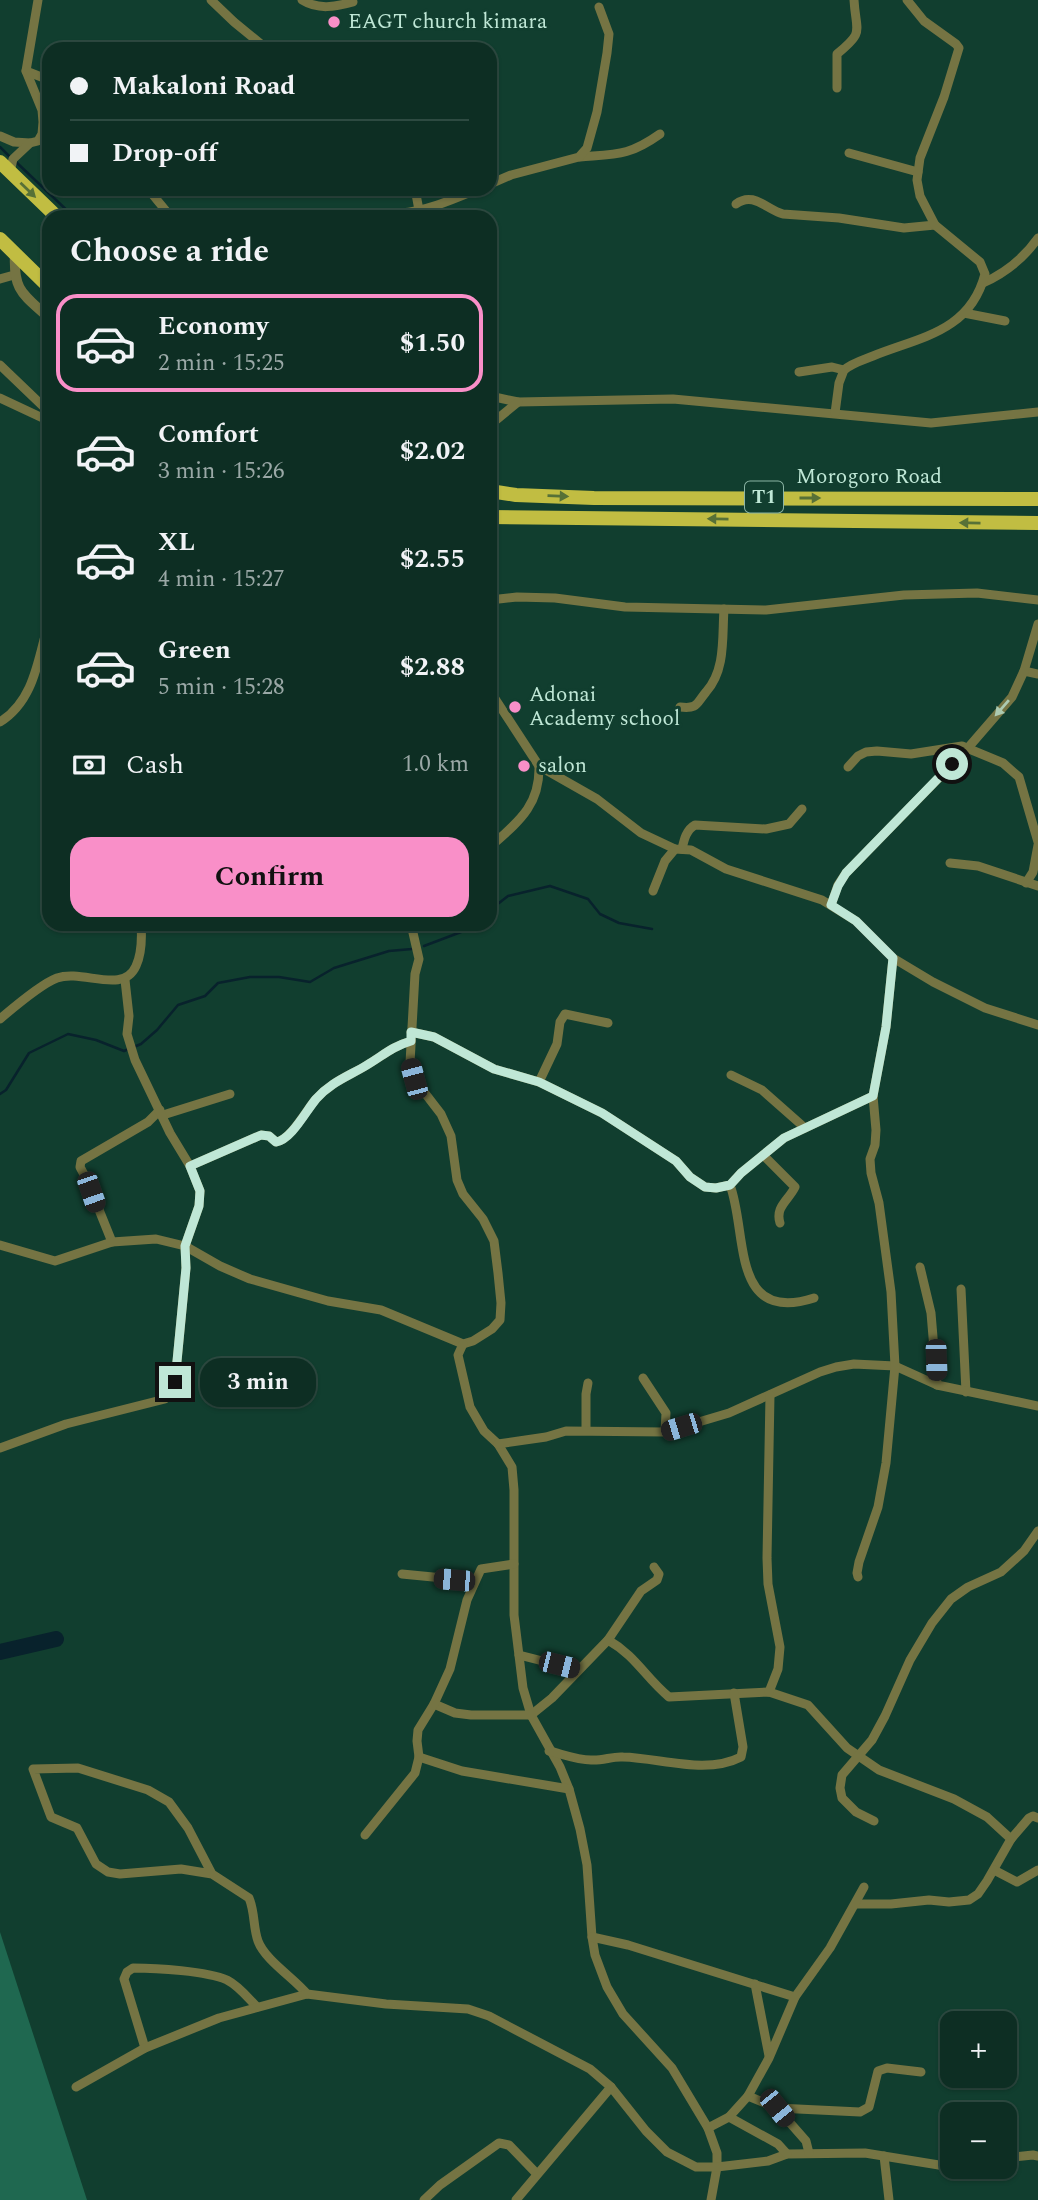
<!DOCTYPE html>
<html lang="en">
<head>
<meta charset="utf-8">
<style>
	body { margin:0; font-family:Spectral,serif; background:#16362b; color:#f1f3f6; height:100vh; display:flex; flex-direction:column; font-size:26px; white-space:nowrap }
	* { box-sizing:border-box; margin:0 }
	p { font-size:23px; color:#9aa8a6 }
	.icon { flex:none; width:38px; height:38px; fill:none; stroke:currentColor; stroke-width:2; stroke-linecap:round; stroke-linejoin:round }
	.map { position:relative; flex:1; overflow:hidden }
	.details { position:absolute; left:42px; top:210px; width:455px; height:721px; display:flex; flex-direction:column; background:#0d2e23; border-radius:21px; box-shadow:0 2px 5px #0004,0 0 0 2px #2d4a41 }
	.details>* { flex:none }
	.hud { position:absolute; left:42px; top:42px; width:455px; height:154px; border-radius:21px; box-shadow:0 2px 5px #0004,0 0 0 2px #2d4a41; display:grid; align-content:center; height:154px; padding:0 28px; background:#0d2e23 }
	.tools { position:absolute; left:940px; top:2011px; display:grid; gap:14px }
	.tools a { display:grid; place-items:center; width:77px; height:77px; border-radius:14px; background:#0d2e23; box-shadow:0 2px 5px #0004,0 0 0 2px #2d4a41; font-size:35px }
	.end { position:absolute; width:32px; height:32px; margin:-16px; border:9px solid #bfe7d6; background:#111; box-shadow:0 0 0 4px #111 }
	.from { border-radius:50% }
	.bubble { position:absolute; height:49px; border-radius:21px; background:#0d2e23; box-shadow:0 2px 5px #0004,0 0 0 2px #2d4a41; font-size:23px; font-weight:700; line-height:49px; text-align:center }
	.car { position:absolute; width:21px; height:42px; margin:-21px -10px; border-radius:9px; box-shadow:0 0 5px 2px #0007; background:linear-gradient(#222 24%,#8ab4d8 0 40%,#222 0 76%,#8ab4d8 0 86%,#222 0) }
	.hud b { display:flex; align-items:center; gap:24px; height:66px; font-size:26px }
	.hud b+b { border-top:2px solid #2d4a41 }
	.hud i { width:18px; height:18px; background:#f1f3f6 }
	ul { padding:0; list-style:none }
	li { display:flex; align-items:center; gap:21px; height:98px; margin:0 14px 10px; padding:0 14px; border:4px solid transparent; border-radius:21px }
	li div { flex:1 }
	li b { display:block; font-size:26px }
	li em { font-style:normal; font-weight:700 }
	li.current { border-color:#f98fc8 }
	li>.icon { width:63px; height:63px; stroke-width:1.5 }
	h2 { padding:0 28px; font-size:32px; line-height:84px }
	.pay { display:flex; align-items:center; gap:18px; height:77px; padding:0 28px; font-size:26px }
	.pay p { margin-inline-start:auto }
	.cta { display:flex; gap:14px; margin-top:auto; padding:14px 28px }
	.cta a { flex:1; height:80px; border-radius:21px; background:#f98fc8; color:#111; font-size:28px; font-weight:700; line-height:80px; text-align:center }
	.map>svg:first-child { display:block }
</style>
</head>
<body>
<div class="map">
<svg width="1038" height="2200" viewBox="0 0 1038 2200">
	<rect width="100%" height="100%" fill="#113e2f"/>
	<!-- grass -->
	<path fill="#1f6850" d="M0,1932L87,2200H0Z"/>
	<g fill="none" stroke-linecap="round" stroke-linejoin="round">
		<!-- stream -->
		<g stroke="#08222c" stroke-width="2.5">
			<path d="M0,147L10,157"/>
			<path d="M15,161L74,217"/>
			<path d="M490,910L508,896L550,886L588,899L600,914L619,923L652,929"/>
			<path d="M424,946L461,932L471,924"/>
			<path d="M0,1094L6,1090L29,1053L68,1034L96,1040L124,1051L141,1044L157,1030L178,1005L205,996L218,983L250,977H279L310,982L334,968L389,951L412,949"/>
		</g>
		<!-- river -->
		<path stroke="#08222c" stroke-width="16" d="M0,1652L56,1639"/>
		<!-- minor -->
		<g stroke="#757443" stroke-width="9">
			<path d="M211,0L234,22L267,49"/>
			<path d="M302,0C318,10 335,7 353,2"/>
			<path d="M26,71L49,80"/>
			<path d="M837,88V54C865,31 856,33 854,0"/>
			<path d="M0,136L14,142L30,143"/>
			<path d="M849,153L918,172"/>
			<path d="M580,157C617,154 629,156 660,134"/>
			<path d="M10,172L13,159L30,143L38,141L42,134L43,122L42,110L26,71L38,0"/>
			<path d="M490,184L511,175L579,157L587,148L597,112L607,53L609,34L599,7"/>
			<path d="M148,189L171,217"/>
			<path d="M415,189L419,210"/>
			<path d="M736,204C753,191 766,209 783,214L839,218L904,228L935,225"/>
			<path d="M306,217C337,211 369,216 400,213C427,211 454,199 478,189"/>
			<path d="M0,279L14,275"/>
			<path d="M983,283C1005,273 1024,258 1038,238"/>
			<path d="M964,313L1005,321"/>
			<path d="M0,365L49,412"/>
			<path d="M799,372L832,367L844,370"/>
			<path d="M490,396L518,402L673,399L931,423L1038,412"/>
			<path d="M0,398L49,421"/>
			<path d="M835,413L839,383L844,370C852,363 863,360 873,356C920,337 970,332 985,274L980,262L935,225L920,196L917,180L920,158L944,97L959,48L956,44L924,21L907,0"/>
			<path d="M490,425L518,402"/>
			<path d="M490,600L517,597L555,598L625,607L766,610L904,595L977,593L1038,600"/>
			<path d="M1024,671L1038,674"/>
			<path d="M490,691L539,766L597,799L641,833L675,849L691,850L726,869L822,900L856,921L893,958L933,982L985,1008L1038,1025"/>
			<path d="M680,707C698,709 696,704 706,692C726,670 722,637 724,609"/>
			<path d="M0,722C35,700 38,658 49,621"/>
			<path d="M848,767L858,756L866,752L877,751L911,754L962,746L1003,763L1019,777L1038,842"/>
			<path d="M490,847C518,822 540,806 539,766"/>
			<path d="M682,849C684,840 686,830 695,825L766,829L789,824L802,809"/>
			<path d="M950,863L978,866L1038,886"/>
			<path d="M1026,883L1033,872L1038,845"/>
			<path d="M653,891L665,861L675,849"/>
			<path d="M831,905L838,885L846,873L967,749L1012,697L1024,671L1038,624"/>
			<path d="M0,1019C14,1007 41,984 57,978C83,969 123,995 136,966C142,953 142,938 141,924"/>
			<path d="M411,1032L434,1037L494,1069L539,1082L602,1113L676,1161L690,1177L705,1187L716,1188L730,1185L741,1173L784,1138L873,1096"/>
			<path d="M731,1075L762,1090L805,1128"/>
			<path d="M539,1082L557,1044L560,1022L565,1014L608,1023"/>
			<path d="M163,1115L230,1094"/>
			<path d="M763,1155L795,1187C788,1201 775,1207 780,1223"/>
			<path d="M190,1166L261,1135L269,1136L276,1142C291,1140 306,1110 316,1099C331,1082 349,1076 367,1065C384,1055 391,1047 411,1041"/>
			<path d="M730,1185C748,1233 730,1325 814,1298"/>
			<path d="M112,1242L87,1180L80,1167L81,1161L148,1122L160,1110"/>
			<path d="M0,1245L55,1261L112,1242L156,1239L185,1246L220,1266L250,1279L328,1301L381,1310L463,1344L473,1341L492,1329L500,1320L501,1303L498,1273L494,1241L483,1219L463,1194L457,1180L451,1136L441,1114L414,1079L410,1063L415,974L419,959L411,924"/>
			<path d="M920,1267L931,1313L937,1385"/>
			<path d="M961,1289L966,1392"/>
			<path d="M463,1344L458,1355L470,1407L484,1431L498,1444L512,1467L514,1490V1615L523,1688L531,1715L560,1767L569,1789L580,1829L587,1865L592,1937L595,1955L607,1987L623,2014L672,2068L708,2128L717,2153V2167L711,2200"/>
			<path d="M643,1378L666,1413L665,1432"/>
			<path d="M586,1430V1394L588,1383"/>
			<path d="M498,1444L546,1437L566,1431L665,1432L729,1413L820,1372L836,1367L854,1364L895,1366L937,1385L1038,1406"/>
			<path d="M0,1448L66,1424L165,1399L175,1382L186,1268L185,1246L199,1206L200,1191L190,1166L170,1133L135,1060L127,1034L129,1016L125,980"/>
			<path d="M402,1574L474,1581"/>
			<path d="M858,1577L857,1573L859,1562L878,1507L886,1463L895,1366L891,1292L879,1203L871,1173L870,1159L875,1145L876,1130L873,1096L886,1027L893,958"/>
			<path d="M608,1640C636,1656 645,1677 669,1697L769,1692L808,1705L847,1748L879,1770L954,1799L987,1817L1011,1839L987,1881L978,1894L969,1900L949,1902L929,1900L891,1904H856"/>
			<path d="M519,1655L578,1670"/>
			<path d="M769,1692L778,1669L780,1647L768,1584L767,1558L770,1395"/>
			<path d="M434,1704L455,1713L471,1715H531L552,1698L608,1640L641,1591L657,1580L659,1574L654,1567"/>
			<path d="M549,1751C562,1754 577,1760 591,1760C602,1761 613,1756 623,1757C661,1758 706,1775 741,1757L743,1747L734,1693"/>
			<path d="M419,1757L462,1771L569,1789"/>
			<path d="M874,1821L856,1812L842,1798L840,1788L842,1775L872,1740L885,1716L910,1660L932,1623L951,1599L968,1587L1001,1572L1024,1551L1038,1531"/>
			<path d="M365,1835L415,1773L419,1757L417,1741L418,1730L434,1704L450,1669L467,1600L481,1569L514,1564"/>
			<path d="M1011,1839L1029,1818L1033,1816L1038,1818"/>
			<path d="M994,1870L1017,1882L1038,1870"/>
			<path d="M212,1874L181,1869L120,1874L108,1872L96,1864L77,1828L51,1817L33,1769L78,1768L148,1790L169,1802L188,1828L212,1874L249,1898C255,1912 253,1927 258,1941C265,1960 294,1978 307,1994"/>
			<path d="M592,1937L628,1945L795,1997"/>
			<path d="M755,1984L769,2056"/>
			<path d="M145,2048L124,1979L127,1972L133,1968C156,1968 207,1971 227,1980C239,1986 248,1998 257,2007"/>
			<path d="M76,2087L145,2048L219,2018L307,1994L386,2004L468,2009L489,2016L590,2069L611,2087L646,2131L667,2152L696,2167H717L768,2161L787,2154L865,2153L945,2166L952,2165"/>
			<path d="M748,2096L777,2108L806,2141L809,2153"/>
			<path d="M777,2108L860,2112L869,2107L878,2071L887,2068L921,2072"/>
			<path d="M729,2117L778,2144L787,2154"/>
			<path d="M708,2128L729,2117L748,2096L769,2058L795,1997L830,1948L864,1887"/>
			<path d="M884,2156L889,2200"/>
			<path d="M1004,2158L1033,2155L1038,2156"/>
			<path d="M424,2200L440,2185L499,2143L509,2145L537,2174"/>
			<path d="M516,2200L611,2087"/>
		</g>
		<!-- tertiary -->
		<path stroke="#757443" stroke-width="10" d="M15,254C13,291 23,294 49,318"/>
		<!-- trunk -->
		<g stroke="#c1bd42" stroke-width="14">
			<path d="M0,162L57,217"/>
			<path d="M0,239L49,287"/>
			<path d="M490,491L516,495L594,498L1038,499"/>
			<path d="M490,517L1038,523"/>
		</g>
	</g>
	<!-- one-way arrows -->
	<defs><path id="oneway-solid" d="M-6-.8H1V-3.2L6.5 0L1 3.2V.8H-6Z" transform="scale(1.75)"/></defs>
	<g fill="#577137">
		<use href="#oneway-solid" transform="translate(28 190) rotate(44)"/>
		<use href="#oneway-solid" transform="translate(558 496) rotate(2)"/>
		<use href="#oneway-solid" transform="translate(810 498)"/>
		<use href="#oneway-solid" transform="translate(718 519) rotate(-179)"/>
		<use href="#oneway-solid" transform="translate(970 523) rotate(-179)"/>
	</g>
	<use fill="#accab1" href="#oneway-solid" transform="translate(1002 708) rotate(131)"/>
	<g fill="none" stroke-linecap="round" stroke-linejoin="round">
		<!-- route -->
		<path stroke="#bfe7d6" stroke-width="9" d="M175,1382L186,1268L185,1246L199,1206L200,1191L190,1166L261,1135L269,1136L276,1142C291,1140 306,1111 316,1099C331,1082 349,1076 367,1065C384,1055 391,1047 411,1041V1032L434,1037L494,1069L539,1082L602,1113L676,1161L690,1177L705,1187L716,1188L730,1185L741,1173L784,1138L873,1096L886,1027L893,958L856,921L831,905L838,886L846,873L952,764"/>
	</g>
	<!-- markers -->
	<g fill="#f98fc8" stroke="#113e2f" stroke-width="2.5">
		<circle cx="334" cy="22" r="7"/>
		<circle cx="515" cy="707" r="7"/>
		<circle cx="524" cy="766" r="7"/>
	</g>
	<g text-anchor="middle" dominant-baseline="central" stroke-width="6" stroke-linejoin="round" paint-order="stroke">
		<!-- shield labels -->
		<rect fill="#113e2f" stroke="#8bb4a4" stroke-width="2" x="745" y="481.5" width="38" height="31" rx="5"/>
		<g font-size="19" font-weight="bold" fill="#bfe7d6">
			<text x="764" y="497">T1</text>
		</g>
		<!-- poi labels -->
		<g font-size="21" fill="#bfe7d6" stroke="#113e2f" text-anchor="start">
			<text x="348" y="22">EAGT church kimara</text>
			<text x="529" y="695">Adonai<tspan x="529" dy="24">Academy school</tspan></text>
			<text x="538" y="766">salon</text>
		</g>
		<!-- street labels -->
		<g font-size="21" fill="#bfe7d6" stroke="#113e2f">
			<text x="869" y="477">Morogoro Road</text>
		</g>
	</g>
</svg>
<div class="tools">
<a>+</a>
<a>−</a>
</div>
<i class="end from" style="left:952px;top:764px"></i>
<i class="end" style="left:175px;top:1382px"></i>
<div class="bubble" style="left:200px;top:1358px;width:116px">3 min</div>
<i class="car" style="left:414px;top:1079px;rotate:345deg"></i>
<i class="car" style="left:91px;top:1192px;rotate:161deg"></i>
<i class="car" style="left:936px;top:1360px;rotate:178deg"></i>
<i class="car" style="left:681px;top:1427px;rotate:253deg"></i>
<i class="car" style="left:454px;top:1580px;rotate:275deg"></i>
<i class="car" style="left:559px;top:1665px;rotate:104deg"></i>
<i class="car" style="left:777px;top:2108px;rotate:141deg"></i>
<div class="hud">
<b><i class="from"></i>Makaloni Road</b>
<b><i></i>Drop-off</b>
</div>
<section class="details">
<h2>Choose a ride</h2>
<ul>
<li class="current"><svg class="icon" aria-label="car" viewBox="0 0 24 24"><path d="M5 17H2v-5l4-1 3-4h7l3 4 3 1v5h-3M9 17h6M6 11h13"/><circle cx="7" cy="17" r="2"/><circle cx="17" cy="17" r="2"/></svg><div><b>Economy</b><p>2 min · 15:25</p></div><em>$1.50</em></li>
<li><svg class="icon" aria-label="car" viewBox="0 0 24 24"><path d="M5 17H2v-5l4-1 3-4h7l3 4 3 1v5h-3M9 17h6M6 11h13"/><circle cx="7" cy="17" r="2"/><circle cx="17" cy="17" r="2"/></svg><div><b>Comfort</b><p>3 min · 15:26</p></div><em>$2.02</em></li>
<li><svg class="icon" aria-label="car" viewBox="0 0 24 24"><path d="M5 17H2v-5l4-1 3-4h7l3 4 3 1v5h-3M9 17h6M6 11h13"/><circle cx="7" cy="17" r="2"/><circle cx="17" cy="17" r="2"/></svg><div><b>XL</b><p>4 min · 15:27</p></div><em>$2.55</em></li>
<li><svg class="icon" aria-label="car" viewBox="0 0 24 24"><path d="M5 17H2v-5l4-1 3-4h7l3 4 3 1v5h-3M9 17h6M6 11h13"/><circle cx="7" cy="17" r="2"/><circle cx="17" cy="17" r="2"/></svg><div><b>Green</b><p>5 min · 15:28</p></div><em>$2.88</em></li>
</ul>
<div class="pay"><svg class="icon" aria-label="cash" viewBox="0 0 24 24"><path d="M3 7h18v10H3z"/><circle cx="12" cy="12" r="2"/></svg>Cash<p>1.0 km</p></div>
<div class="cta"><a>Confirm</a></div>
</section>
</div>
</body>
</html>
